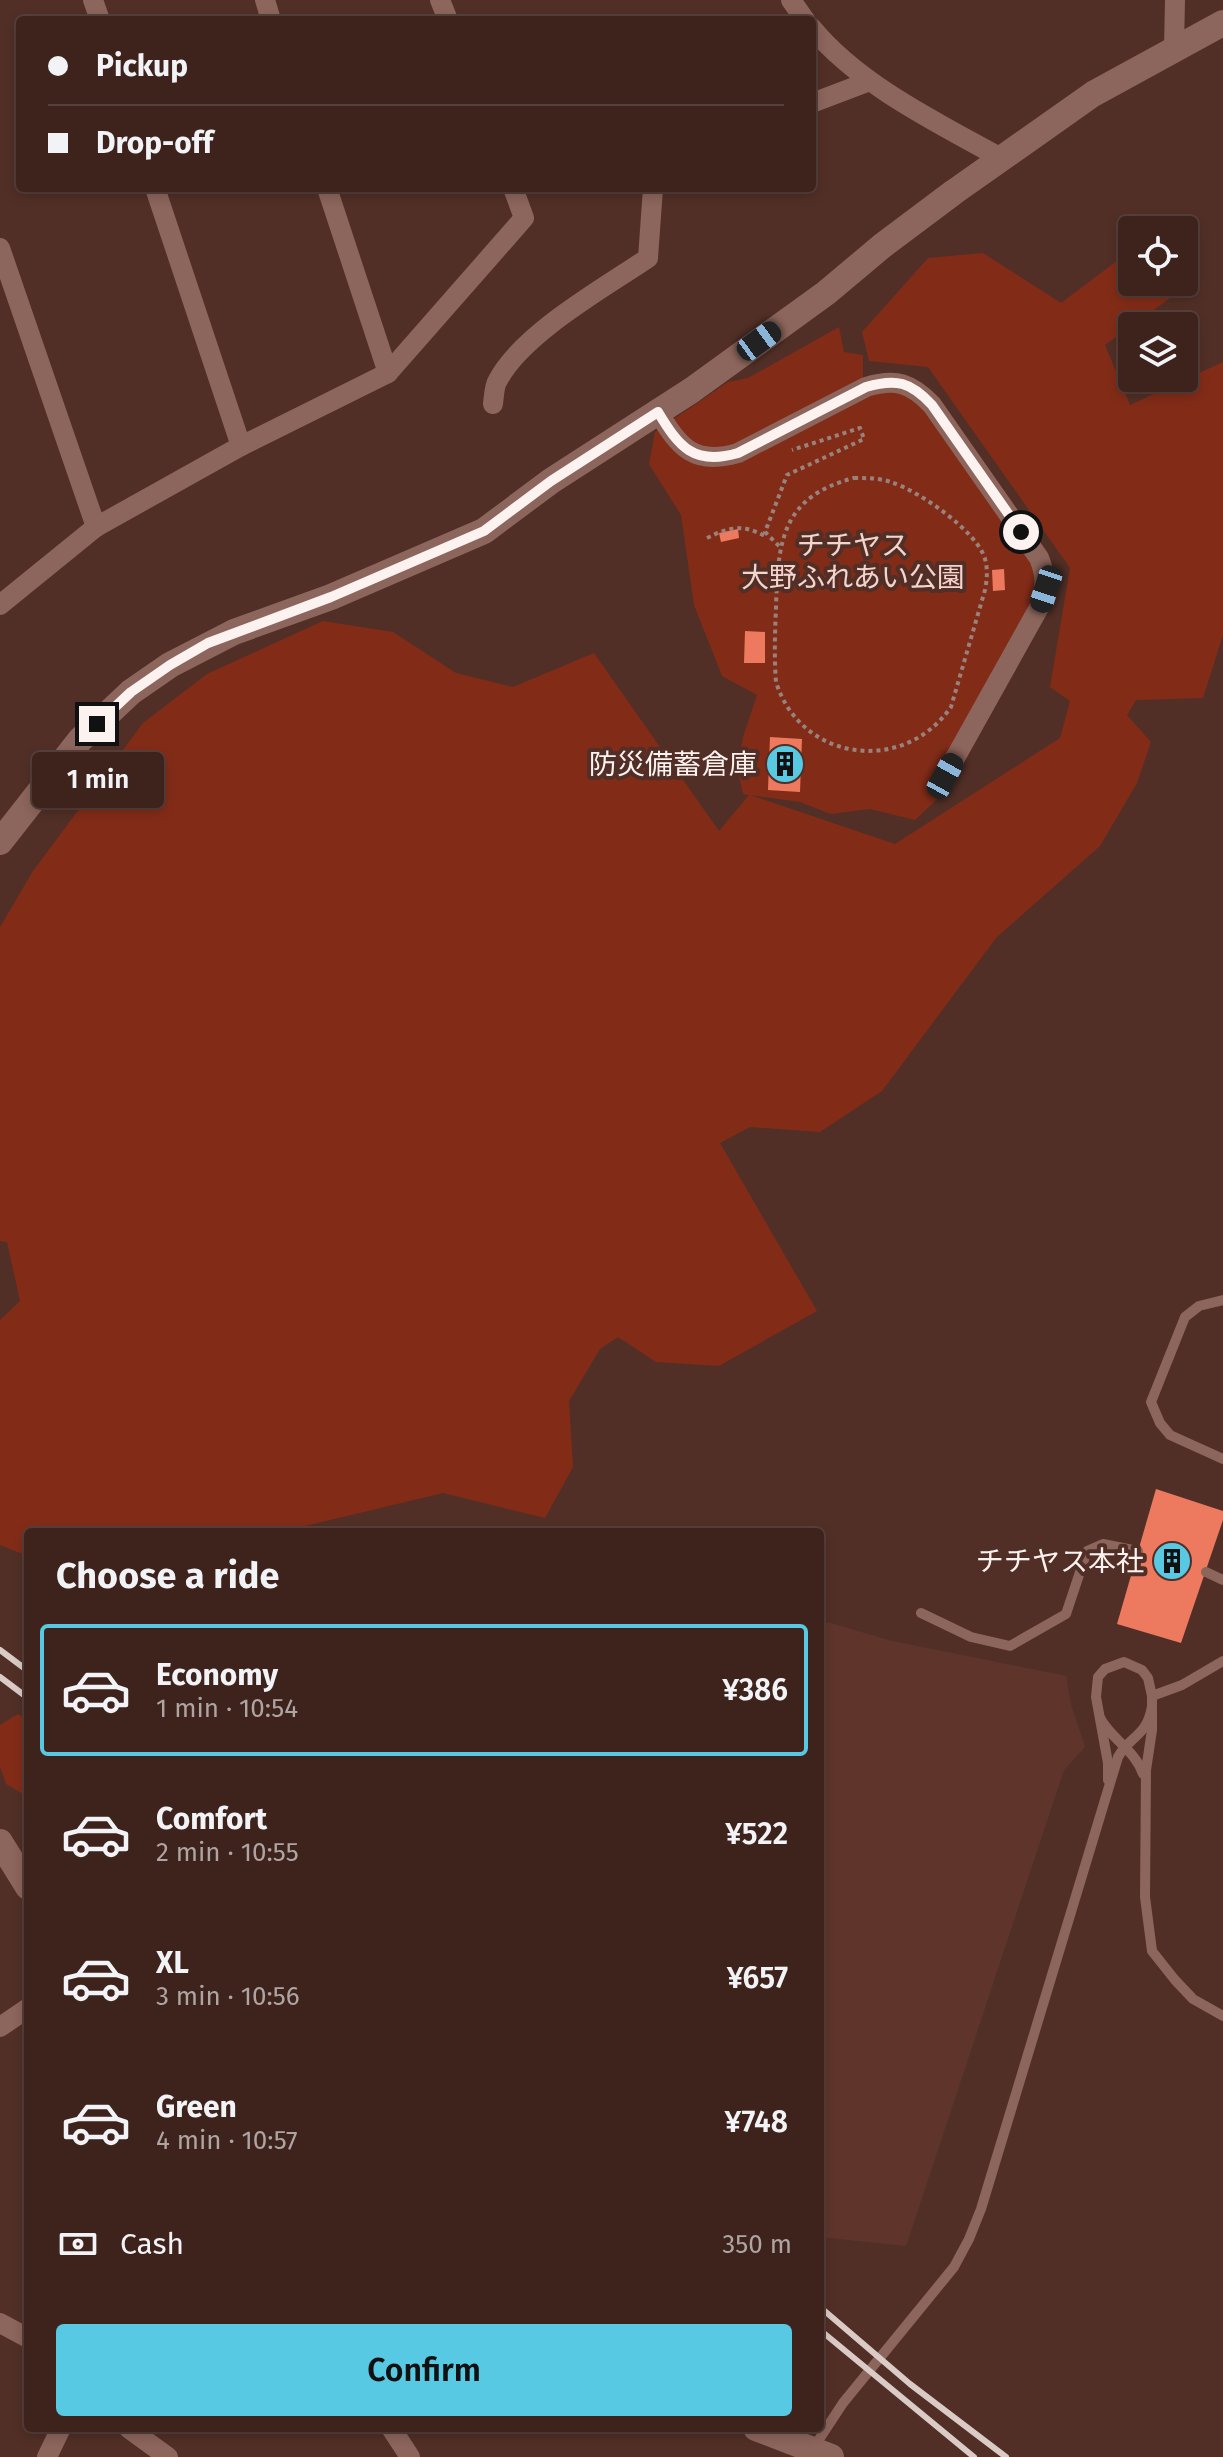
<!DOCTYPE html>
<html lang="en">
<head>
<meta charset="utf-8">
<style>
	body { margin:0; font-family:"Fira Sans","Noto Sans JP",sans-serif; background:#442b25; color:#f1f3f6; height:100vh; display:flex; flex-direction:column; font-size:30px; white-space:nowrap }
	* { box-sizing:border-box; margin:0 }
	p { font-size:26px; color:#ada4a3 }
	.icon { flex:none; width:44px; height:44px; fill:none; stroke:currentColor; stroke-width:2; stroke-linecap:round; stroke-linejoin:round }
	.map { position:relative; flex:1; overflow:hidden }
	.side { position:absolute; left:24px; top:1528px; width:800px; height:904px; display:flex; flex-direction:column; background:#3d231c; border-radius:8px; box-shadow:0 4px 12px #0003,0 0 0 2px #56403b }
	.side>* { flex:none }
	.guide { position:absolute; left:16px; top:16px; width:800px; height:176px; border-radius:8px; box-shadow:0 4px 12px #0003,0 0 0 2px #56403b; display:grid; align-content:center; height:176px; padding:0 32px; background:#3d231c }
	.controls { position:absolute; left:1118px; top:216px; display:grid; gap:16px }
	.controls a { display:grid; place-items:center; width:80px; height:80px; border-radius:8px; background:#3d231c; box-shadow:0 4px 12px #0003,0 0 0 2px #56403b; font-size:40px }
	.end { position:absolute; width:36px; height:36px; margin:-18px; border:10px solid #fcf2f0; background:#111; box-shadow:0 0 0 4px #111 }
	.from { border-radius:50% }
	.bubble { position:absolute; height:56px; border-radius:8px; background:#3d231c; box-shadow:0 4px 12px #0003,0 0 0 2px #56403b; font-size:26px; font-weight:600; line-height:56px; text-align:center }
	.car { position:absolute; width:24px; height:48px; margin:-24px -12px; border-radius:10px; box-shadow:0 0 6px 2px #0007; background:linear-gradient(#222 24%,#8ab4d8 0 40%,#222 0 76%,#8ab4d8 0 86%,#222 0) }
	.guide b { display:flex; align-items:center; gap:28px; height:76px; font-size:30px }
	.guide b+b { border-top:2px solid #56403b }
	.guide i { width:20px; height:20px; background:#f1f3f6 }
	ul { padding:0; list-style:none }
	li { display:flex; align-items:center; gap:24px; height:132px; margin:0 16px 12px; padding:0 16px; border:4px solid transparent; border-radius:8px }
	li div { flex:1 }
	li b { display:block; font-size:30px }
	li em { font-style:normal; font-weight:600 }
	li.selected { border-color:#57c9e2 }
	li>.icon { width:72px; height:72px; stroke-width:1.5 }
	h2 { padding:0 32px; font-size:36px; line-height:96px }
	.pay { display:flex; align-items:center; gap:20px; height:88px; padding:0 32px; font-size:30px }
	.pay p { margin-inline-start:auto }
	.action { display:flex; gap:16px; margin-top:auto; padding:16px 32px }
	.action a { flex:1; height:92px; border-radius:8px; background:#57c9e2; color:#111; font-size:32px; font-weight:600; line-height:92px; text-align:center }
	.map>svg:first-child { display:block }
</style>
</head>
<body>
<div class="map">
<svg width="1223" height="2457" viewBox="0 0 1223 2457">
	<rect width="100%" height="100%" fill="#512f26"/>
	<!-- built -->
	<path fill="#5f352b" d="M827,1622L892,1641L1066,1676L1071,1705L1085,1747L1064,1770L906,2246L820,2237V1626Z"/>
	<!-- green -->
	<g fill="#822c18">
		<path d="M983,253L1061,303L1126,254L1132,256V282H1184V273L1198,278L1105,345L1130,405L1223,362V635L1203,698L1136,700L1127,715L1151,742L1137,783L1100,846L996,938L882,1091L820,1132L750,1127L720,1143L817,1311L719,1366L656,1362L618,1337L600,1349L569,1401L573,1467L545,1518L443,1493L280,1532H28V1556L0,1545V1320L20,1301L7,1242L0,1241V927L33,871L143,723L207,674L323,621L393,632L456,673L513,687L594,653L719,831L749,795L743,794L737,768L743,737L757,695L722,676L694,605L681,515L649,464L655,432L728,382L748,378L839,327L844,352L863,355V378C897,368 916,373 940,399L1048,553C1056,573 1057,587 1049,608L954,781L948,789L915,820L870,809L831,814L800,802L750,795L895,844L1060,738L1070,701L1050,687L1070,568L928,367L869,361L862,332L928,258Z"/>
		<path d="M18,1714L28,1721V1797L6,1784L0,1767V1725Z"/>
	</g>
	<!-- building -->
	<g fill="#ed7a5f">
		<path d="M738,529L739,538L721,542L719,533Z"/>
		<path d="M1004,569L1005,590L993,591L992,570Z"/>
		<path d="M745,631L765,632V663H744Z"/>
		<path d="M770,737L802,739L800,792L768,790Z"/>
		<path d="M1156,1489L1223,1511V1520L1181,1643L1117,1624Z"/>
	</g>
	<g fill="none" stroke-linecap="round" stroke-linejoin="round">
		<!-- path -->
		<g stroke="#9a827c" stroke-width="4" stroke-dasharray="4 4" stroke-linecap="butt">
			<path d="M854,478C867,478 879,478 891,482C919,491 977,531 985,559C988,570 987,579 985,590L951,707C904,775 801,762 776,682C774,657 775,632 776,607C778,542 781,497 854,478Z"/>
			<path d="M707,538C729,527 743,524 765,536"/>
			<path d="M779,546L765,532L787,475L864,439L860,428L792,450"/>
		</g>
		<!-- service -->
		<g stroke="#8c655c" stroke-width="10">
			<path d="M1223,1300L1199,1306L1185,1317L1151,1402L1160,1423L1170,1435L1223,1459"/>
			<path d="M1206,1572L1223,1580"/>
			<path d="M921,1613L971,1637L1010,1646L1066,1614L1087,1551L1103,1544L1138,1551"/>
			<path d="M1152,1696L1182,1685L1223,1661"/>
			<path d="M1100,1718C1112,1740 1135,1750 1143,1774"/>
			<path d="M1108,1780V1763L1096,1697L1098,1677L1105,1669L1124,1662L1142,1670L1148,1678L1152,1696V1730L1146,1770L1145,1897L1152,1951L1175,1980L1193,1999L1223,2016"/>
			<path d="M814,2447L843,2403L954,2267L969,2239L981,2209L1118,1757C1130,1735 1147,1737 1152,1706"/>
		</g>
		<!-- minor -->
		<g stroke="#8c655c" stroke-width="20">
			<path d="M93,0L100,20"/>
			<path d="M265,0L271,20"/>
			<path d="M440,0L448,20"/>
			<path d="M791,0L805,20"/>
			<path d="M812,28C859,85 938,123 1001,158"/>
			<path d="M1174,48L1175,0"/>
			<path d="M812,103L870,81"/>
			<path d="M155,188L241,446"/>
			<path d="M327,188L388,373"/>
			<path d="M0,248L96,527"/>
			<path d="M493,404C494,396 494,386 498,380C523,333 604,288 648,258L653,188"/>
			<path d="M658,412C679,447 694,466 738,453L866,387C896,378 911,383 932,405L1039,558C1046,575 1046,586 1041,604L945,776"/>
			<path d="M0,605L96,527L241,446L388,373L524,218L513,188"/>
			<path d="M0,2027L28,2008"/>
			<path d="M0,2323L28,2338"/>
			<path d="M128,2428L168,2457"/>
			<path d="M391,2428L410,2457"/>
			<path d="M47,2457L61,2428"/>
		</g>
		<!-- tertiary -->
		<g stroke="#8c655c" stroke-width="26">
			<path d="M0,842L80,740L131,692L170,665L234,632L331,597L484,531L551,481L692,390L826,293L882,246L954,192L1093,94L1223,23"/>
			<path d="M0,1842L28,1887"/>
			<path d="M756,2428L831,2457"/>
		</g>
		<!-- rail -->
		<g stroke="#dacbc7" stroke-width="6">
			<path d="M0,1650L28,1671"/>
			<path d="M0,1677L28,1698"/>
			<path d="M820,2307L910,2384L1006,2457"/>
			<path d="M820,2330L974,2457"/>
		</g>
	</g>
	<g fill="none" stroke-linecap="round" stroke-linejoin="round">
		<!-- route -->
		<path stroke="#fcf2f0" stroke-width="10" d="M97,724L131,692L170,665L208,643L331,597L484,531L551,481L658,412C679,447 694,466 738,453L866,387C896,378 911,382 932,405L1021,532"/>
	</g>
	<!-- icons -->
	<defs>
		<symbol id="building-disc" viewBox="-11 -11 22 22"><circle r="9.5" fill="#57c9e2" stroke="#512f26"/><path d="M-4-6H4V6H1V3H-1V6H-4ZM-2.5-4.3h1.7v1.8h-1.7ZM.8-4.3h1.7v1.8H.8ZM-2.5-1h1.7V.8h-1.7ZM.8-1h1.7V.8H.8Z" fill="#111"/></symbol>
	</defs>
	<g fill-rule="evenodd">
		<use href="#building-disc" x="763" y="742" width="44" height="44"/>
		<use href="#building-disc" x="1150" y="1539" width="44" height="44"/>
	</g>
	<g text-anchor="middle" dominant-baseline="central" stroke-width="8" stroke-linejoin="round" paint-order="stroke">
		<!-- park labels -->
		<g font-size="28" fill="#f4d5ce" stroke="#512f26">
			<text x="853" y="545">チチヤス<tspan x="853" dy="32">大野ふれあい公園</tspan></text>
		</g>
		<!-- poi labels -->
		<g font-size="28" fill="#fcf2f0" stroke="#512f26" text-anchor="end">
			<text x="757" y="764">防災備蓄倉庫</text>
			<text x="1144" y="1561">チチヤス本社</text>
		</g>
	</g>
</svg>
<div class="controls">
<a><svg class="icon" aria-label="locate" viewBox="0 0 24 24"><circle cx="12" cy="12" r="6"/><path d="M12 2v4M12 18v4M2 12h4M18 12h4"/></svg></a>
<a><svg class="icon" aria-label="layers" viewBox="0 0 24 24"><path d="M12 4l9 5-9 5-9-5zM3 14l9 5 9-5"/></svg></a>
</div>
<i class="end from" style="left:1021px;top:532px"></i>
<i class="end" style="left:97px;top:724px"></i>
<div class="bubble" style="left:32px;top:752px;width:132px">1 min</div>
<i class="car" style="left:759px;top:341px;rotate:54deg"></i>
<i class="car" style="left:1046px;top:589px;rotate:198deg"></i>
<i class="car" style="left:945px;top:776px;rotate:29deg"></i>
<div class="guide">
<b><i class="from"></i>Pickup</b>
<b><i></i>Drop-off</b>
</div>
<section class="side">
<h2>Choose a ride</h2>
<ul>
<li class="selected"><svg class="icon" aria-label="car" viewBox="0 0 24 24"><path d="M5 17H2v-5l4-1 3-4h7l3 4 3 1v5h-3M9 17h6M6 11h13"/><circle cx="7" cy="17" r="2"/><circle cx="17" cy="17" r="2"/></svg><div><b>Economy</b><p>1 min · 10:54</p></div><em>¥386</em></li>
<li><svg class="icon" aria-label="car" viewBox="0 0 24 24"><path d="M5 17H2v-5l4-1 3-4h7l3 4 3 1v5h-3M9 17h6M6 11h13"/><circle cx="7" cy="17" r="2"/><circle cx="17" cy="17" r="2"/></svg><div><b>Comfort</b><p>2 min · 10:55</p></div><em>¥522</em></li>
<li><svg class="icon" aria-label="car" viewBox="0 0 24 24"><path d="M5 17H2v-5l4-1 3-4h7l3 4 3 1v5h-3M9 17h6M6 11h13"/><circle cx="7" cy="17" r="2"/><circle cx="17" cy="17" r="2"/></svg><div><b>XL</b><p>3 min · 10:56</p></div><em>¥657</em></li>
<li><svg class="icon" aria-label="car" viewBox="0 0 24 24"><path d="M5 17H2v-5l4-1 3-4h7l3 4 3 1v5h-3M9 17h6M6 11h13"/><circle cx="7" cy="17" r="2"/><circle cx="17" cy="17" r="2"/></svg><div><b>Green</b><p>4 min · 10:57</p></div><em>¥748</em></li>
</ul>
<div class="pay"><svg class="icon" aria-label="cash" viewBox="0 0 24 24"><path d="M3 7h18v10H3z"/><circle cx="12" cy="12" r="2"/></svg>Cash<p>350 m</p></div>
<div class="action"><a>Confirm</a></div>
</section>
</div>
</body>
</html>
